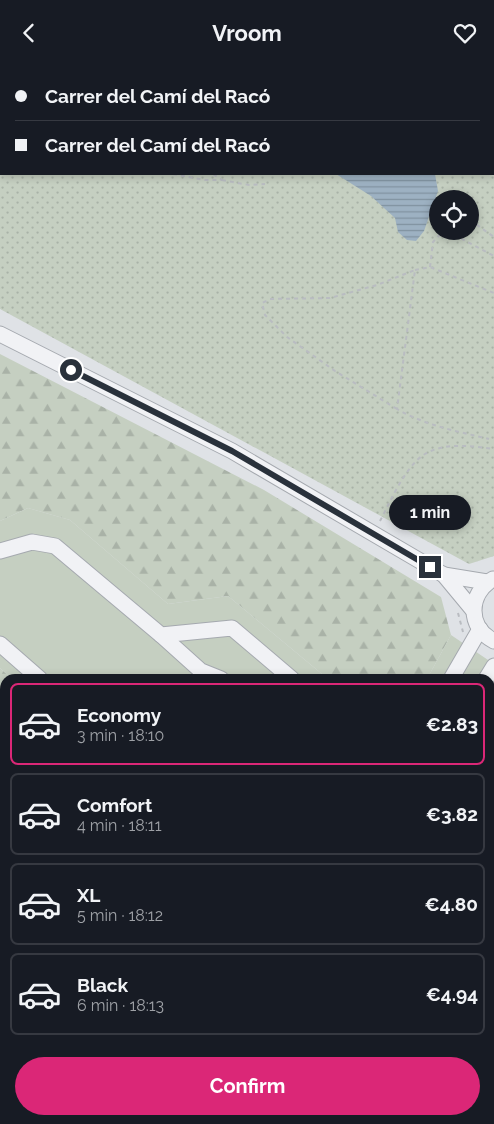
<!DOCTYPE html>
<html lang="en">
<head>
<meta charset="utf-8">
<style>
	body { margin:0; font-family:Raleway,sans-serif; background:#20242c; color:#f1f3f6; height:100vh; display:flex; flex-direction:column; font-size:19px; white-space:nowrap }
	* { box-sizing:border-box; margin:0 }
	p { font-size:16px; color:#9ea1a6 }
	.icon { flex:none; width:28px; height:28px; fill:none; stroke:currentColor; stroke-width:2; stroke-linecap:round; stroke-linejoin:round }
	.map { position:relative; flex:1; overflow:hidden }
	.details { position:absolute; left:0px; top:609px; width:495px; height:451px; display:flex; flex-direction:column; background:#171b24; border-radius:15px 15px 0 0; box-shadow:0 2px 8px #0003 }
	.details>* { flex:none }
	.guide { position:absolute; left:0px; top:0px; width:495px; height:110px; box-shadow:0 2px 8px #0003; display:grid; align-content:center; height:110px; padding:0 15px; background:#171b24 }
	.controls { position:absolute; left:429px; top:125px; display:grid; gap:10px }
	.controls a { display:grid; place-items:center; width:50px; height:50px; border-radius:50%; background:#171b24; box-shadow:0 2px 8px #0003; font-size:25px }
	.end { position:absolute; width:22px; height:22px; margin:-11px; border:6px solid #29313b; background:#fff; box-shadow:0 0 0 2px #fff }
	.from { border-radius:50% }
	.bubble { position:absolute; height:35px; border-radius:18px; background:#171b24; box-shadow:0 2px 8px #0003; font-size:16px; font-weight:700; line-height:35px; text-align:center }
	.guide b { display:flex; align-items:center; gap:18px; height:48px; font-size:19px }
	.guide b+b { border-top:1px solid #363941 }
	.guide i { width:12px; height:12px; background:#f1f3f6 }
	ul { padding:9px 0 0; list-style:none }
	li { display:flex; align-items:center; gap:15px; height:82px; margin:0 10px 8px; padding:0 5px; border:2px solid #363941; border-radius:8px }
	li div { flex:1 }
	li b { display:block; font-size:19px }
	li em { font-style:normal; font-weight:700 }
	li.on { border-color:#db2777 }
	li>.icon { width:45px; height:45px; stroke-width:1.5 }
	.action { display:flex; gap:10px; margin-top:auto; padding:10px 15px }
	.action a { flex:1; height:58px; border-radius:30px; background:#db2777; color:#fff; font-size:20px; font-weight:700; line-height:58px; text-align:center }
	header { display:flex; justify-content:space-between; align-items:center; height:65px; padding:0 15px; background:#171b24; font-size:22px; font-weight:700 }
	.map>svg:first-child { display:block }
</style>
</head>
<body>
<header><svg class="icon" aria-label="back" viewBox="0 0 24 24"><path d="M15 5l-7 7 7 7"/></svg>Vroom<svg class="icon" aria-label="heart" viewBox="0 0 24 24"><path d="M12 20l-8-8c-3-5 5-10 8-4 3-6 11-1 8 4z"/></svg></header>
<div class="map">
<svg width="494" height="1059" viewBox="0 0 494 1059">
	<defs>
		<pattern id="grass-dots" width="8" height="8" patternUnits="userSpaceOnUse" patternTransform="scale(1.25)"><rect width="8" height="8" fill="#c5cfc1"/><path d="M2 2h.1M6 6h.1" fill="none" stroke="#a9b2a7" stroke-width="1.8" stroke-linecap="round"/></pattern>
		<pattern id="forest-firs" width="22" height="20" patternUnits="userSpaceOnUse" patternTransform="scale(1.25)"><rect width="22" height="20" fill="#c5cfc1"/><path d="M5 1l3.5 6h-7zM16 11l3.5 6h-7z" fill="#a9b2a7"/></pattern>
		<pattern id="water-rules" width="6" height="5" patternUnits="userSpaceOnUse" patternTransform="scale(1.25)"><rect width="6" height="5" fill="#9db1c2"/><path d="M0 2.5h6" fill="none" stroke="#80919f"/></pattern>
	</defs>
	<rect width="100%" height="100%" fill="#dfe2e6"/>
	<!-- grass -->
	<path fill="url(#grass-dots)" fill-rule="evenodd" d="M0,0H494V491L469,499L0,244ZM1,1H494V109H1ZM438,134H470V166H438Z"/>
	<!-- forest -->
	<g fill="url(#forest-firs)">
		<path d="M0,289L264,425L441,532L451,570L427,614H328L228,531L168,539L70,455L28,443L0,456Z"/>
		<path d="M0,603L12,614H5V761L0,759Z"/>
		<path d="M494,652V758L490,755V658Z"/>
		<path d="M0,1037H5V1055H323L312,1059H0Z"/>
	</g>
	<!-- green -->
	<g fill="#c5cfc1">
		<path d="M28,443L70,455L168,539L228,531L328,614H12L0,603V456Z"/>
		<path d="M451,570L494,599V652L490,658V614H427Z"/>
		<path d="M490,755L494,758V1051L490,1054Z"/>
		<path d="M323,1055H489L483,1059H312Z"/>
	</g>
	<!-- water -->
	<path fill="url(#water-rules)" d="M336,109H435L438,126L424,166L416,176L407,175L398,167L395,153L384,143L371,131Z"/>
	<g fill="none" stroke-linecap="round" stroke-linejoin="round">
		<!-- canal -->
		<path stroke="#9db1c2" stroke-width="12" d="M441,0L443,1"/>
		<defs>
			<g id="minor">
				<path d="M0,269L232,386L444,510"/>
				<path d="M0,486L32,477L55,481L161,570L232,563L292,614"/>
				<path d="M493,514C468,529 467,562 494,576"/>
				<path d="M473,545L444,510L487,517"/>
				<path d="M161,570L201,606L221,614"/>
				<path d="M0,579L40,614"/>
				<path d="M451,614L480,564"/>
				<path d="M486,614L494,601"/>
				<path d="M490,788L494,791"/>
				<path d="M0,793L5,794"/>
				<path d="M490,843L494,868"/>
				<path d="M0,858L5,859"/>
				<path d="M490,920L494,900"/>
				<path d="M0,929L5,930"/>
				<path d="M490,1024L494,1019"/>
				<path d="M359,1059L366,1055"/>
				<path d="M444,1059L450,1055"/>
			</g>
		</defs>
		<!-- minor casing -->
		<use href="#minor" stroke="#a5a9af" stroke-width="17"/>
		<!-- path -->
		<g stroke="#b9bcc1" stroke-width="2" stroke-dasharray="4 4" stroke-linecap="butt">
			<path d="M91,0L92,1"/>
			<path d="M120,0L121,1"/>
			<path d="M421,0L422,1"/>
			<path d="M0,54H1"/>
			<path d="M494,68V69"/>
			<path d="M0,79H1"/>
			<path d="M173,109L205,115H222L213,109"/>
			<path d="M222,115L249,120L265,119"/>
			<path d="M470,155L494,172"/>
			<path d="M447,166L494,191"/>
			<path d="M430,202L433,177L443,166"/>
			<path d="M415,205L430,202L494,228"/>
			<path d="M397,344L335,306L287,272L265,250L262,238L270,234L330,233L377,220L415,205L397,344C427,361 456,366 489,374"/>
			<path d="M380,456C390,437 406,400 425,389C445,377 472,381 494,384"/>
			<path d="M458,548L463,567"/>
		</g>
		<!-- minor -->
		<use href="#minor" stroke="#f1f2f5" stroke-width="15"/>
	</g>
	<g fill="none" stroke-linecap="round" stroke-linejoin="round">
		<!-- route -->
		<path stroke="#29313b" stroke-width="6" d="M71,305L232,386L430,502"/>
	</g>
</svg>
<div class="controls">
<a><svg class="icon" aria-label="locate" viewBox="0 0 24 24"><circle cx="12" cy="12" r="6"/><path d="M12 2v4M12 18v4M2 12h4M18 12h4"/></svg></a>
</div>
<i class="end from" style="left:71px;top:305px"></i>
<i class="end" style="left:430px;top:502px"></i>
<div class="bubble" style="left:389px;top:430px;width:82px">1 min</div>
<div class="guide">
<b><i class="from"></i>Carrer del Camí del Racó</b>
<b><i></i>Carrer del Camí del Racó</b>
</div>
<section class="details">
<ul>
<li class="on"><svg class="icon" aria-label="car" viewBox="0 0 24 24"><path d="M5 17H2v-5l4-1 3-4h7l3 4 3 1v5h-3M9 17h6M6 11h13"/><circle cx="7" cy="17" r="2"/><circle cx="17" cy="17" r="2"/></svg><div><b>Economy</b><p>3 min · 18:10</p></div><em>€2.83</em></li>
<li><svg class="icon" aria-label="car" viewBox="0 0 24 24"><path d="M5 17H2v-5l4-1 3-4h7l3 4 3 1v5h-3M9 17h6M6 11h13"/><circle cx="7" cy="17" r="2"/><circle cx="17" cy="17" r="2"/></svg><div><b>Comfort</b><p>4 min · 18:11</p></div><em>€3.82</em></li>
<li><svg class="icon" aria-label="car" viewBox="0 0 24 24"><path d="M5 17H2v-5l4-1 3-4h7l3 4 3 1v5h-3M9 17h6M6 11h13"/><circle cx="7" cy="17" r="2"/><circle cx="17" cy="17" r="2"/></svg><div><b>XL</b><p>5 min · 18:12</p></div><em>€4.80</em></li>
<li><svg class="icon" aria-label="car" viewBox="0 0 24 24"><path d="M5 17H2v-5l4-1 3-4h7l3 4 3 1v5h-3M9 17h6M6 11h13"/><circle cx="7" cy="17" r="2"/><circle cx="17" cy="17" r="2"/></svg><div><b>Black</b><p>6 min · 18:13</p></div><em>€4.94</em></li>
</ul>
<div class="action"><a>Confirm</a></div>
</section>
</div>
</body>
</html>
